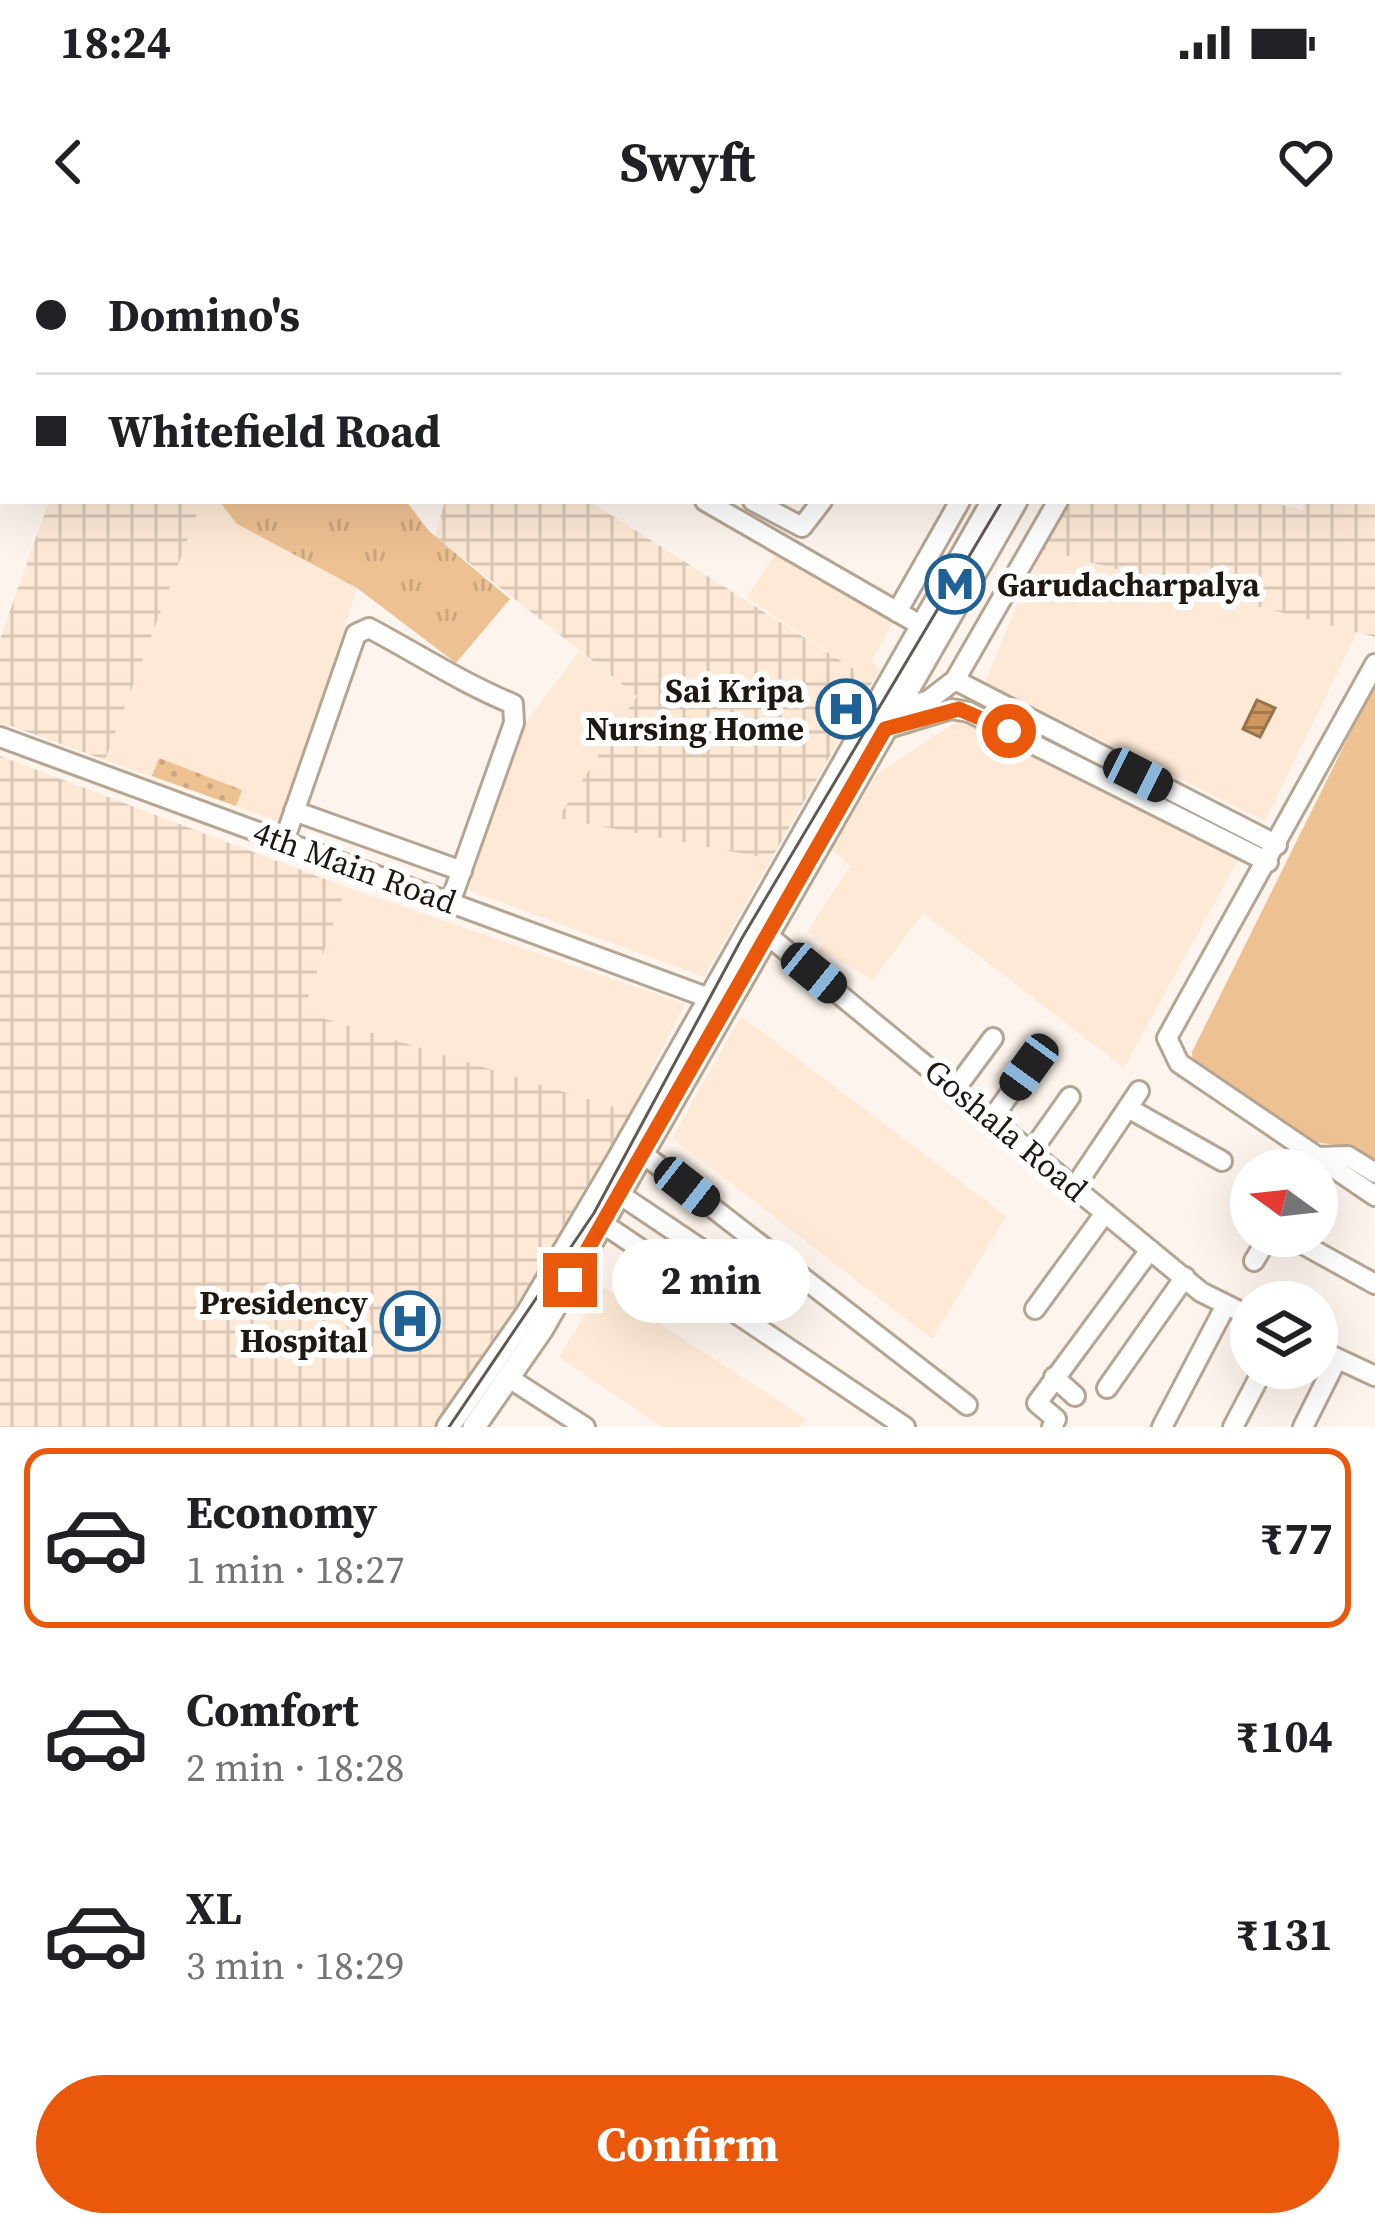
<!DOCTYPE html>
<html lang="en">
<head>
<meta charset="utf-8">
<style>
	body { margin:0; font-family:"Source Serif 4",serif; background:#f6f6f6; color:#202124; height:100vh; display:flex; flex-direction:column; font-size:45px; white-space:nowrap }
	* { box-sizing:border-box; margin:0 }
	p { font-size:39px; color:#757577 }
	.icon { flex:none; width:66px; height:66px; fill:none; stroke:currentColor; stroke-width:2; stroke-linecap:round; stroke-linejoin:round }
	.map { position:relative; height:1187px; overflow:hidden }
	.panel { display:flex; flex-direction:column; background:#fff; flex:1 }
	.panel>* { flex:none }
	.top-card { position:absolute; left:0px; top:0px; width:1377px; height:264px; box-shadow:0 12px 48px #0002; display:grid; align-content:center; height:264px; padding:0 36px; background:#fff }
	.needle { width:78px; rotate:285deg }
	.fabs { position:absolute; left:1230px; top:909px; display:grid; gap:24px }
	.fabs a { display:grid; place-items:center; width:108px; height:108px; border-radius:50%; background:#fff; box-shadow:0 12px 48px #0002; font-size:60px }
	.end { position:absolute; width:54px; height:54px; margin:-27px; border:15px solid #ea580c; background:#fff; box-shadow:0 0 0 6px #fff }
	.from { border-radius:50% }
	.bubble { position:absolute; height:84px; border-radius:42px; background:#fff; box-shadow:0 12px 48px #0002; font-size:39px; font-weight:700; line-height:84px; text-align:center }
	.car { position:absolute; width:36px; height:72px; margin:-36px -18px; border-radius:15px; box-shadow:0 0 9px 3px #0007; background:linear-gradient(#222 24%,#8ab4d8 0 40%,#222 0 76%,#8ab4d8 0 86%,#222 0) }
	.top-card b { display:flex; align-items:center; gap:42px; height:114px; font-size:45px }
	.top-card b+b { border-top:3px solid #e0e0e0 }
	.top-card i { width:30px; height:30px; background:#202124 }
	ul { padding:21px 0 0; list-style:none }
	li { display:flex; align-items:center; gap:36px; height:180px; margin:0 24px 18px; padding:0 12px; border:6px solid transparent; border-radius:24px }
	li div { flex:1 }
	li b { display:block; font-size:45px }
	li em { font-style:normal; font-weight:700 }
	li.active { border-color:#ea580c }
	li>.icon { width:108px; height:108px; stroke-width:1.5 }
	.cta { display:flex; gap:24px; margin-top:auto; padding:24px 36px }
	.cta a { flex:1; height:138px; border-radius:72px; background:#ea580c; color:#fff; font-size:48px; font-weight:700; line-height:138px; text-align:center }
	.status { display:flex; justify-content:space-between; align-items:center; height:84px; padding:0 60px; background:#fff; direction:ltr }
	.status svg { height:33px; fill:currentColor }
	header { display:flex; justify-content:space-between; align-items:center; height:156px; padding:0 36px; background:#fff; font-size:54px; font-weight:700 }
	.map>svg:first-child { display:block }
</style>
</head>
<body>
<div class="status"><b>18:24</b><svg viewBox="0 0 49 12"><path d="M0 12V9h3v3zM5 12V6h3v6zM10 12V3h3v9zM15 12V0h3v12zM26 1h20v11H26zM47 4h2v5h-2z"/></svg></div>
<header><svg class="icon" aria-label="back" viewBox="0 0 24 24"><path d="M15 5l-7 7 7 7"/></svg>Swyft<svg class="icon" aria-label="heart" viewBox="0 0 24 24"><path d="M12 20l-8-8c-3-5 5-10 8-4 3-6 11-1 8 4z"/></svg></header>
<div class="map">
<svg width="1375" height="1187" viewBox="0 0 1375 1187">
	<defs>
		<pattern id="industrial-grid" width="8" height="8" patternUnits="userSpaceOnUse" patternTransform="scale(3)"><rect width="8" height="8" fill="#fde9d5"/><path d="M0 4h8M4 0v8" fill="none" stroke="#d8c7b6"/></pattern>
		<pattern id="grass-tufts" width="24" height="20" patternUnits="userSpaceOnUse" patternTransform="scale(3)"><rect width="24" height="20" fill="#eec193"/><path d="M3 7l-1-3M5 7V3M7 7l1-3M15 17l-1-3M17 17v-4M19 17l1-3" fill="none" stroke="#cca57e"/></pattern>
		<pattern id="garden-dots" width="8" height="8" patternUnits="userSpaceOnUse" patternTransform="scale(3)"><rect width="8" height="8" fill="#eec193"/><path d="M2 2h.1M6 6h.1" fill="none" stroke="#cca57e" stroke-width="1.8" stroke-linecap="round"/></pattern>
		<pattern id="water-rules" width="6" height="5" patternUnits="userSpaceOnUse" patternTransform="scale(3)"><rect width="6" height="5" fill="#cc985f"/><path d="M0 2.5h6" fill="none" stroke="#a57b4d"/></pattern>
	</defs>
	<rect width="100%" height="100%" fill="#fdf5ed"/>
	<!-- built -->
	<g fill="#fde9d5">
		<path d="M748,0H1104L748,3Z"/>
		<path d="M202,261H219L237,284L357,348L282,583L105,520Z"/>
		<path d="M1040,309L1357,392L1265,581L985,442Z"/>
		<path d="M775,313L895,378L871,422L880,429L873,441L747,358Z"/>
		<path d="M579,412L637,456L559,578L771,619L704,737L468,650L525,483Z"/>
		<path d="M964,477L1240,616L1124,828L923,673L873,740L826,713L818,723L812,719L823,704L807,692L850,626L831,609L877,534Z"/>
		<path d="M346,647L685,764L630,872L302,772Z"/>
		<path d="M741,776L1006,976L932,1099L672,898Z"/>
		<path d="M602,1046L806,1179L800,1187H662L559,1117Z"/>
	</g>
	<!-- industrial -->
	<g fill="url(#industrial-grid)">
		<path d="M1328,0H1375V397L1040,309L1068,261H1267L1302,270L1305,261H1374V3Z"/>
		<path d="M49,261H202L105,520L0,482V399Z"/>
		<path d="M445,261H589L873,441L771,619L558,578L637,456L435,296Z"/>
		<path d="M0,516L346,647L303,772L630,872L510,1078L435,1187H0Z"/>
	</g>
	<!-- grass -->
	<path fill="url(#grass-tufts)" d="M219,261H406L429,291L510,359L456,423L357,348L237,284Z"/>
	<!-- park -->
	<path fill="#eec193" d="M1375,443V925L1344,906L1314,902L1193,829L1192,812Z"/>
	<!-- garden -->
	<path fill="url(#garden-dots)" d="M159,518L242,550L236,566L152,536Z"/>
	<!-- water -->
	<path fill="url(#water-rules)" stroke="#987248" stroke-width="3" d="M1257,460L1275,468L1260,497L1243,489Z"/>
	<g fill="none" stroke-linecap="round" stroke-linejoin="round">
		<defs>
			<g id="minor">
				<path d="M375,0L378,3"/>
				<path d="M28,3L29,0"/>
				<path d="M161,3L162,0"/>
				<path d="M297,3L299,0"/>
				<path d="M417,3L419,0"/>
				<path d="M472,3L473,0"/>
				<path d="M502,3L503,0"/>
				<path d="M563,3L564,0"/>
				<path d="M591,3V0"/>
				<path d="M665,3V0"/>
				<path d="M0,5L3,6"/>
				<path d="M705,261L922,386"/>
				<path d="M753,261L802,287L822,261"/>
				<path d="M897,372L960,261"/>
				<path d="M1375,424L1167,798L1179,823L1375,956"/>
				<path d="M955,440L1277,605"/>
				<path d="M896,470L929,460L955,440L1058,261"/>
				<path d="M885,489L951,469L969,472L1268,622"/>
				<path d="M0,497L709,758"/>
				<path d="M294,571L462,631"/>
				<path d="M284,601L356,394L369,388C418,414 462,443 513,464L514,483L450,663"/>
				<path d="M766,694L1201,1052L1251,1077"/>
				<path d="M956,848L993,798"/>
				<path d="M1128,868L1222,921"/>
				<path d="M991,880L1029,827"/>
				<path d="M1031,912L1070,857"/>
				<path d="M642,913L967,1165"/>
				<path d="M1318,917L1348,916L1375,933"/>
				<path d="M1074,948L1139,851"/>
				<path d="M619,954L759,1048"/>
				<path d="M1247,974L1251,976"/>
				<path d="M602,983L905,1187"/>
				<path d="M1288,996L1375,1044"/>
				<path d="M1254,1021L1269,996"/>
				<path d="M1035,1069L1105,973"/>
				<path d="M1317,1109L1375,1136"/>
				<path d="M1054,1137L1075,1156"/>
				<path d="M509,1138L585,1187"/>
				<path d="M1107,1148L1185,1037"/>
				<path d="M1052,1187L1056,1179L1037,1163L1150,1010"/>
				<path d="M1162,1187L1226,1065"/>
				<path d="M1233,1187L1264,1128"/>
				<path d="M1303,1187L1337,1119"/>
			</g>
			<g id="major">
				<path d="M1126,3L1127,0"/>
				<path d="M1148,3L1149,0"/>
				<path d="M448,1187L527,1074L619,918L993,261"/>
				<path d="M474,1187L542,1089L1016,261"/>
			</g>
		</defs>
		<!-- minor casing -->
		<use href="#minor" stroke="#b6a592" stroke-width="24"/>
		<!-- major casing -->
		<use href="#major" stroke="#b6a592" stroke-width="27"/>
		<!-- minor -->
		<use href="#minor" stroke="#fff" stroke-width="18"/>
		<!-- major -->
		<use href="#major" stroke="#fff" stroke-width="21"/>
		<!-- rail -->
		<g stroke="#615a53" stroke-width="3">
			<path d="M1141,3L1142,0"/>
			<path d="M449,1187L594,973L742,698L1002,261"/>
		</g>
	</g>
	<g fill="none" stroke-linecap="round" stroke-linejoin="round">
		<!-- route -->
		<path stroke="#ea580c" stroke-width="15" d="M570,1040L885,489L959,469L1009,491"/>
	</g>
	<!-- icons -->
	<defs>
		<symbol id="metro-ring" viewBox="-11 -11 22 22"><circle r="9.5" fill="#fff" stroke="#1f6196" stroke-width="1.5"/><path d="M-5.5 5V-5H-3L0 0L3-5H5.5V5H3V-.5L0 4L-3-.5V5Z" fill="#1f6196"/></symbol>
		<symbol id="hospital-ring" viewBox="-11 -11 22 22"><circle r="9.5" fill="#fff" stroke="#1f6196" stroke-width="1.5"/><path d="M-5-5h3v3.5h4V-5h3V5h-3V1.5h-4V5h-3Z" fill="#1f6196"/></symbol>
	</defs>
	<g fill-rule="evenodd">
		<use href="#metro-ring" x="922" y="311" width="66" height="66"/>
		<use href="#hospital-ring" x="813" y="436" width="66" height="66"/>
		<use href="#hospital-ring" x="377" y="1048" width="66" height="66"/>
	</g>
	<g text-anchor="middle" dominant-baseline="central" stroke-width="12" stroke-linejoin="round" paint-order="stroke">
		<!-- poi labels -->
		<g font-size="33" font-weight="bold" fill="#1e1811" stroke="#fff" text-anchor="end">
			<text x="997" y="344" text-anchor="start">Garudacharpalya</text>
			<text x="804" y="450">Sai Kripa<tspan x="804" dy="38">Nursing Home</tspan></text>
			<text x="368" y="1062">Presidency<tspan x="368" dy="38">Hospital</tspan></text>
		</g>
		<!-- street labels -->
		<g font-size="33" fill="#1e1811" stroke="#fff">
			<text transform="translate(355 627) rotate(20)">4th Main Road</text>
			<text transform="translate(1006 890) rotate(40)">Goshala Road</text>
		</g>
	</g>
</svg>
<div class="fabs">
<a><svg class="needle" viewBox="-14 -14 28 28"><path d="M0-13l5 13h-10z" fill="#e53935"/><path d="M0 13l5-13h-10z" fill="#757577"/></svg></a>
<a><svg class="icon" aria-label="layers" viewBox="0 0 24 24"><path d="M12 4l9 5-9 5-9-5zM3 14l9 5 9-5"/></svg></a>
</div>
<i class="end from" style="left:1009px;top:491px"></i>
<i class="end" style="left:570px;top:1040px"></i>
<div class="bubble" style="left:612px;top:999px;width:198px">2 min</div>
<i class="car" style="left:1138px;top:535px;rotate:117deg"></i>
<i class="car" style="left:814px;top:733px;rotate:129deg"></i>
<i class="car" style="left:1029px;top:827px;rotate:216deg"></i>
<i class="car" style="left:687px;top:947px;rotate:128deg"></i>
<div class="top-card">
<b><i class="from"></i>Domino's</b>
<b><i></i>Whitefield Road</b>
</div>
</div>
<section class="panel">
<ul>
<li class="active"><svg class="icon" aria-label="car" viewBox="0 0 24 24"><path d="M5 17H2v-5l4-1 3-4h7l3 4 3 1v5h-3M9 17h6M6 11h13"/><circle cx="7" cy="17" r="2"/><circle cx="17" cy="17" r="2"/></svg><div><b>Economy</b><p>1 min · 18:27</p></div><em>₹77</em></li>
<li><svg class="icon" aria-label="car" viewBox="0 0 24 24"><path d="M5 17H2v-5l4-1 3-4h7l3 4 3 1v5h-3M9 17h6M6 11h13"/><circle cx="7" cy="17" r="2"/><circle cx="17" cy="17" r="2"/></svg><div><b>Comfort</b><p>2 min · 18:28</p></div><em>₹104</em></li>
<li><svg class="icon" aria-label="car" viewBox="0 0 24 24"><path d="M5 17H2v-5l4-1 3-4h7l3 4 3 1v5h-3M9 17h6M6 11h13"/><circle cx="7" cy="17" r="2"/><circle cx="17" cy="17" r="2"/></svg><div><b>XL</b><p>3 min · 18:29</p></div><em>₹131</em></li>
</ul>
<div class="cta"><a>Confirm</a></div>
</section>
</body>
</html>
